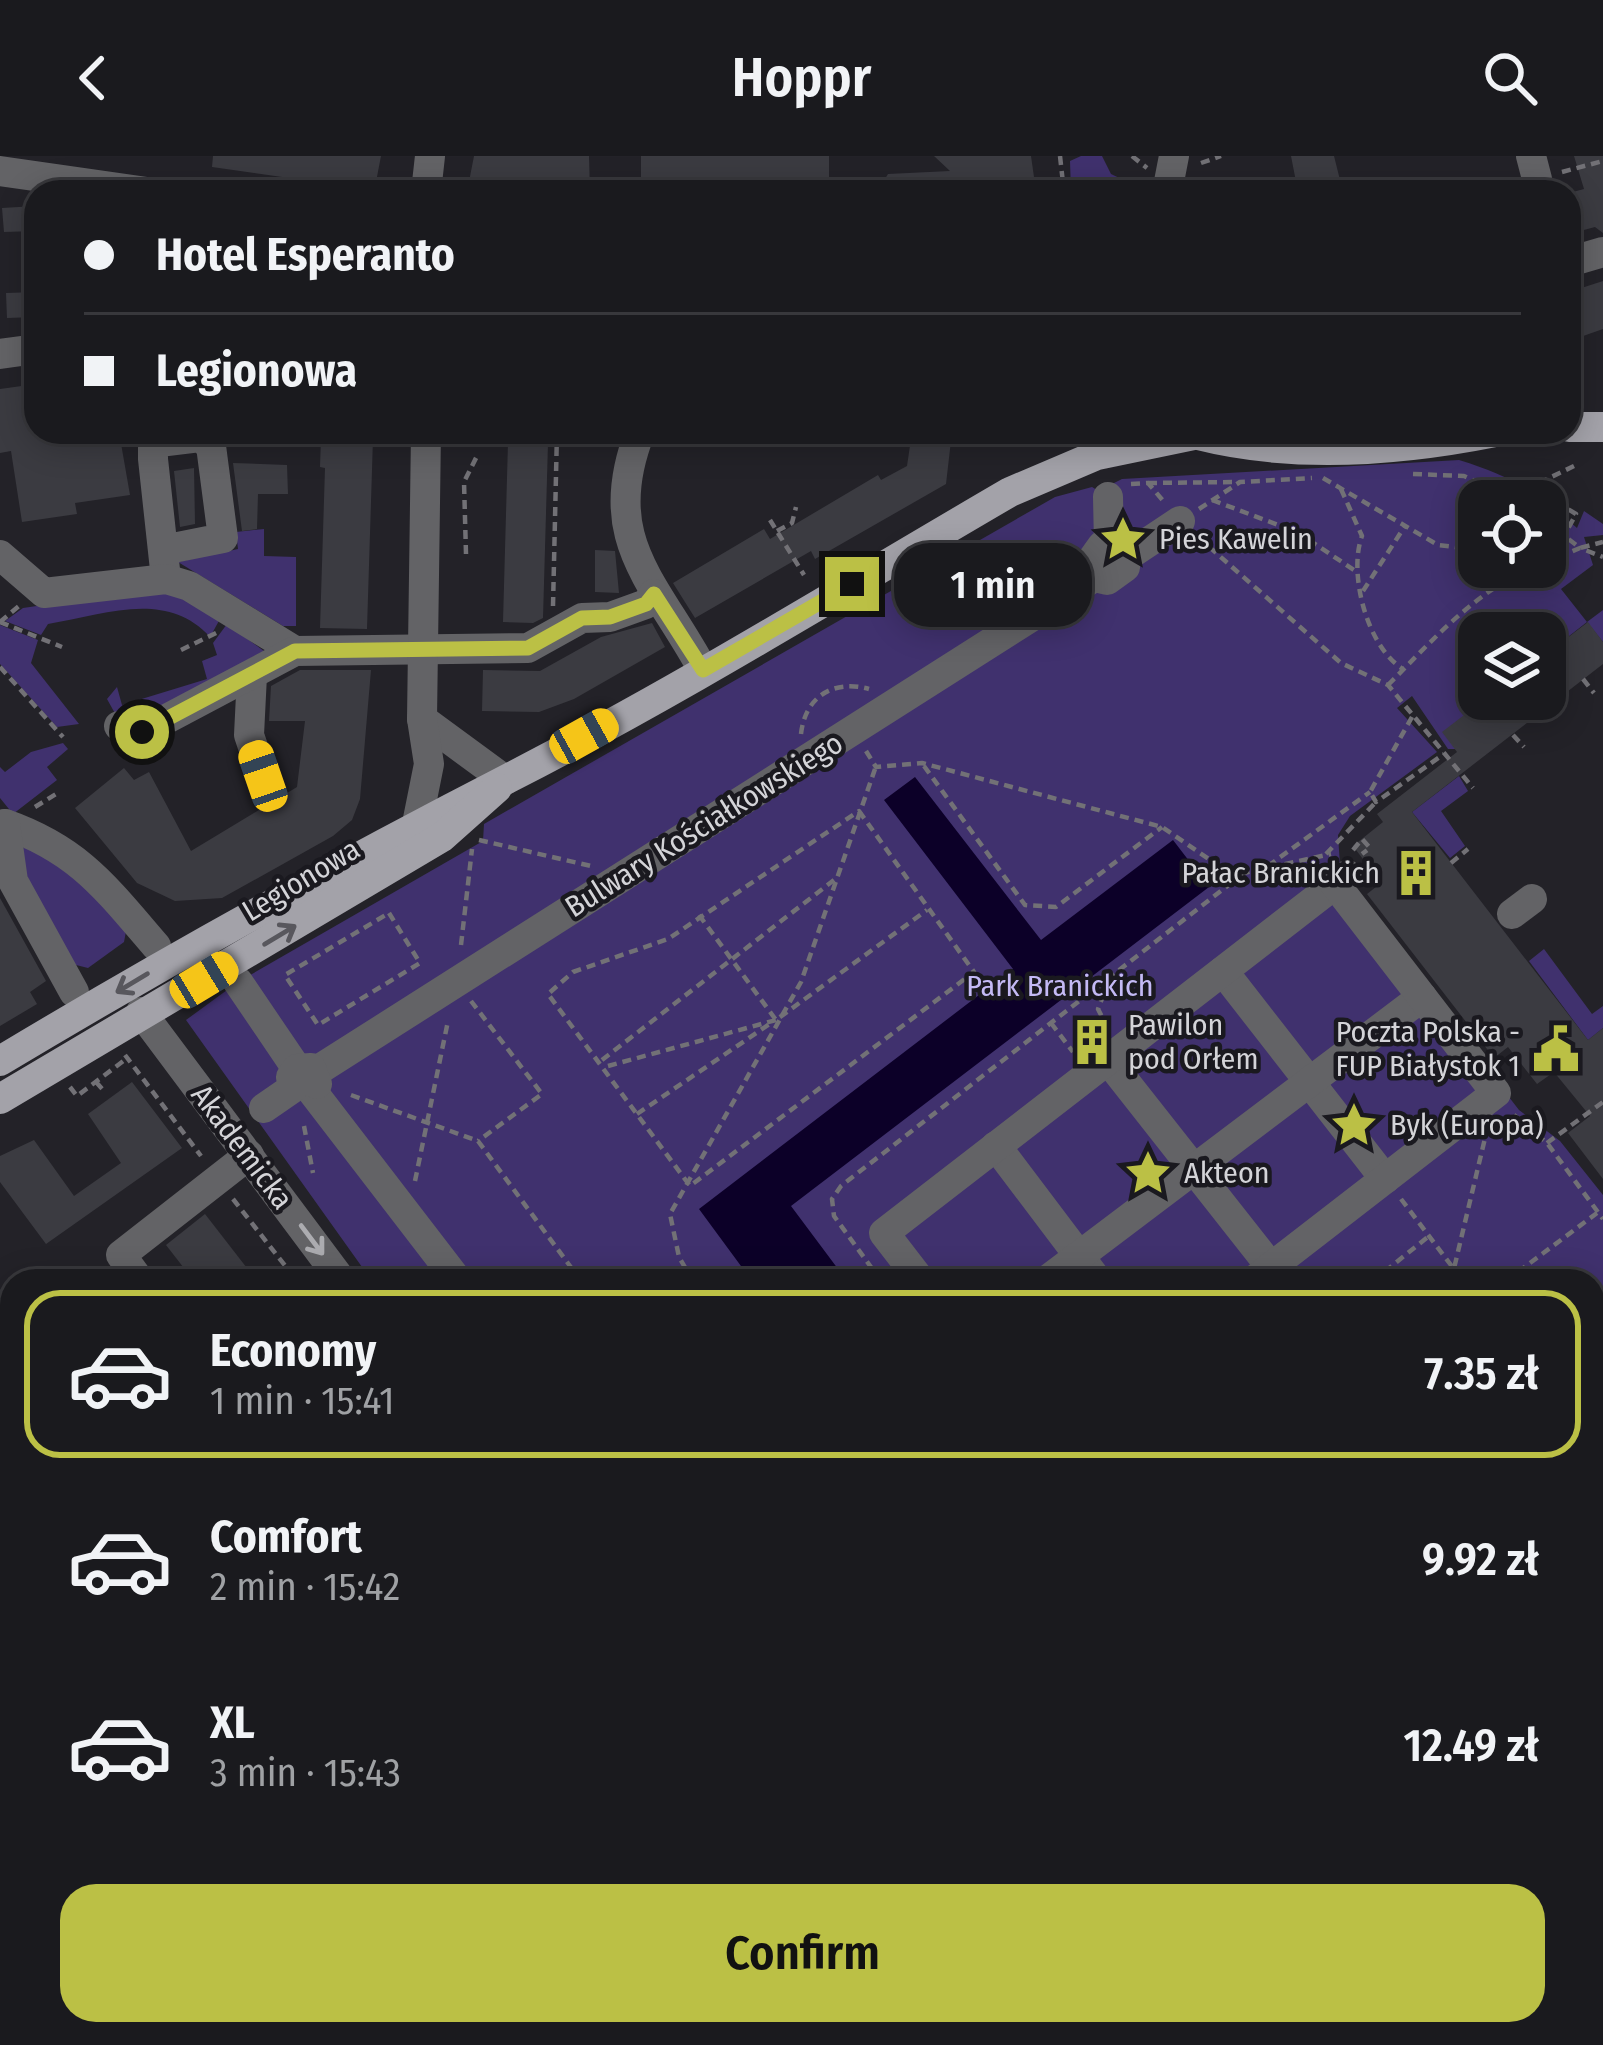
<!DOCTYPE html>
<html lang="en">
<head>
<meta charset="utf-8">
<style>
	body { margin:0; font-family:"Fira Sans Condensed",sans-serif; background:#232327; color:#f1f3f6; height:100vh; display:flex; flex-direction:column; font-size:45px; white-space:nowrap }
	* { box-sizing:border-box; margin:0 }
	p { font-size:39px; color:#9fa1a4 }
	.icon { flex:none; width:66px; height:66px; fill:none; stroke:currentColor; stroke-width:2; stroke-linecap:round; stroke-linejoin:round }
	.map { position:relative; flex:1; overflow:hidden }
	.drawer { position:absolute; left:0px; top:1113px; width:1605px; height:777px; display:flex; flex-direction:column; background:#1a1a1e; border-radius:36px 36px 0 0; box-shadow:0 6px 30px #0003,0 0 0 3px #38383c }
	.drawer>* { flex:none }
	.top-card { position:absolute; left:24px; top:24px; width:1557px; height:264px; border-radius:36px; box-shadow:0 6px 30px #0003,0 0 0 3px #38383c; display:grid; align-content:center; height:264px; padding:0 60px; background:#1a1a1e }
	.tools { position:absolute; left:1458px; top:324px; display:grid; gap:24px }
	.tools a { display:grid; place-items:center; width:108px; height:108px; border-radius:24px; background:#1a1a1e; box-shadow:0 6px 30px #0003,0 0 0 3px #38383c; font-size:60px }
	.end { position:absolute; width:54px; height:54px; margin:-27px; border:15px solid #bbc045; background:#111; box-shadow:0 0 0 6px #111 }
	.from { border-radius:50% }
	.bubble { position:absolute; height:84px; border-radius:36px; background:#1a1a1e; box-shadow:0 6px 30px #0003,0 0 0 3px #38383c; font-size:39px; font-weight:600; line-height:84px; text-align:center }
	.car { position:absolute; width:36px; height:72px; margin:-36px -18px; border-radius:15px; box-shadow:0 0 9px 3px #0007; background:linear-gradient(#f5c518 24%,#345 0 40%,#f5c518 0 76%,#345 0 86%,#f5c518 0) }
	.top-card b { display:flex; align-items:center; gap:42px; height:114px; font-size:45px }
	.top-card b+b { border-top:3px solid #38383c }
	.top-card i { width:30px; height:30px; background:#f1f3f6 }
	ul { padding:21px 0 0; list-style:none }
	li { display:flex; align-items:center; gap:36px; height:168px; margin:0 24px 18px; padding:0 36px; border:6px solid transparent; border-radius:36px }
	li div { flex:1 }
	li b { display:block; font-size:45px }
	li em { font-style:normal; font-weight:600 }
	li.current { border-color:#bbc045 }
	li>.icon { width:108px; height:108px; stroke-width:1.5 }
	.button { display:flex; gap:24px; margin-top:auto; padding:24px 60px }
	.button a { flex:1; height:138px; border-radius:36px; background:#bbc045; color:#111; font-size:48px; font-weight:600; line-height:138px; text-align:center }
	header { display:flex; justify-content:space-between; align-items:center; height:156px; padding:0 60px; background:#1a1a1e; font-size:54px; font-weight:600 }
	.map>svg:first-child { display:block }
</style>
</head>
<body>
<header><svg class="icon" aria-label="back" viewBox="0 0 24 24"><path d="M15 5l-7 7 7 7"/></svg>Hoppr<svg class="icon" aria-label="search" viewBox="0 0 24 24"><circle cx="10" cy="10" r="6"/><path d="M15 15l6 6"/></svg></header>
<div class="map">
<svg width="1603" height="1889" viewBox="0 0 1603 1889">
	<rect width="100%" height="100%" fill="#232228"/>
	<!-- green -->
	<g fill="#40316e" fill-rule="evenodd">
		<path d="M1081,0H1102L1111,18L1132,28L1129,36H1071L1070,5Z"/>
		<path d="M1459,304C1514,321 1536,336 1577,372L1584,355L1603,368V379L1584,381L1593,409L1561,433L1587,466L1603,454V486L1587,466L1545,499V477H1479V543H1485L1455,593H1448L1412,540L1397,552L1437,596L1350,660L1338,679L1341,724L1519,954L1560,985L1603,1039V1451L1593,1458V1125H372L186,864L238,826L483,685L484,668L1055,341L1092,331L1107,340L1108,330L1122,323ZM1479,345H1545V411H1479Z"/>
		<path d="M264,373V400L296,401V470H283L178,406L238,393L236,376Z"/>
		<path d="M146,434L176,437L220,463L210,481C166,433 104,459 48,468L41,479L5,465L23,452Z"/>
		<path d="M227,468L264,495L156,554L117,561L107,543L117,531L122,549L207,523L202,505L217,499L213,487Z"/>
		<path d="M0,469L38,484L31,507L79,568L57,571L0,508Z"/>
		<path d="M63,587L68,593L47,611L57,624L13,658L0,642V611L5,616L31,596Z"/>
		<path d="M1459,620L1468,635L1441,655L1465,690L1450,702L1412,656Z"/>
		<path d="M32,686L64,707L127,770L124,786L88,812L68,807L16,697Z"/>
		<path d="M1544,793L1592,858L1603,850V872L1588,884L1529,805Z"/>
		<path d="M935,1878H1183L1188,1889H943Z"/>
	</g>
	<!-- water -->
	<path fill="#0c0028" d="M915,621L1041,784L1173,684L1209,731L791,1050L847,1125H752L699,1053L1013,813L884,644Z"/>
	<!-- building -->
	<g fill="#3b3b41">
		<path d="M213,0H381L376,26L353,23L352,31L212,11Z"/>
		<path d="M474,0H589L590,36H467Z"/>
		<path d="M641,0H829V24L718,28V22H687L641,29Z"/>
		<path d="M934,0H1031L1036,35L877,36L888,18L950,15Z"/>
		<path d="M1291,0H1334L1341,28L1329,30L1330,36H1298Z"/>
		<path d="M1574,0H1603V77L1595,71L1569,78V37L1584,33Z"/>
		<path d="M36,50V75L4,76L2,52Z"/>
		<path d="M1603,125V173L1569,185V136Z"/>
		<path d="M36,136V161L7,162L6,137Z"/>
		<path d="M36,228V276H119L130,339L75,347L77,358L22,366L11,295L0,297V233Z"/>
		<path d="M912,276H952L946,328L815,403L811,395L695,462L673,427L764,373L770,383L878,319L881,324L907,310Z"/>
		<path d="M321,281L373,282L367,473L320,472L325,312L320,311Z"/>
		<path d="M508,286L548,287L543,462L533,467L503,466Z"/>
		<path d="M233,307L287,309L288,338H258L257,373L242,375Z"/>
		<path d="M194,312L195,368L180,371L174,315Z"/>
		<path d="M595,394L615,395L619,437L595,436Z"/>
		<path d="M1588,466L1603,486V508L1412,656L1588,884L1603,872V1023L1568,977L1590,960L1554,916L1537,928L1508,891L1494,902L1367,738L1381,727L1353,690L1383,666L1377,658L1457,596L1442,576L1485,543H1545V499Z"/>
		<path d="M652,467L665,491L574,543L539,556L482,555L483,514L540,515L601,481Z"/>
		<path d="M300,514H371L360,643L352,664L333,680L222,742L175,745L137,727L75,652L124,612L134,624L149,616L191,695L297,631L305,565H269L271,530Z"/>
		<path d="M0,742L46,825L30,836L37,848L0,870Z"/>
		<path d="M132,926L182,992L46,1088L0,1026V1000L34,984L74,1040L121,1007L88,958Z"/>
		<path d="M205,1058L250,1116L239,1125H194L166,1089Z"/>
	</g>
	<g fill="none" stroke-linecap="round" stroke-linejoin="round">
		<!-- path -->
		<g stroke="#727176" stroke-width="4.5" stroke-dasharray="9 6" stroke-linecap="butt">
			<path d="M1060,0L1064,36"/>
			<path d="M1132,0L1147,12"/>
			<path d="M1201,7L1221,0"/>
			<path d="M1562,16L1603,5"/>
			<path d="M862,36L864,33"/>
			<path d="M1413,318L1464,320L1519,345"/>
			<path d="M1323,322L1438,389L1479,394"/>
			<path d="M1148,327L1238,326"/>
			<path d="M1131,328L1148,327L1165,347"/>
			<path d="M1530,330L1576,358L1564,380"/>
			<path d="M1341,333L1362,380C1348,417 1367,491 1403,513"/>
			<path d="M1512,340L1574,310"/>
			<path d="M1212,344L1297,376L1357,416"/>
			<path d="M1199,353L1240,326L1312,322"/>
			<path d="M770,364L804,419"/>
			<path d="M1545,365L1580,392L1603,386"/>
			<path d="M777,375L792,367L796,351"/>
			<path d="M1198,381L1341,507L1388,529L1473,632"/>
			<path d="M466,398L464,326L478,298"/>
			<path d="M1545,407L1580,392L1603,401"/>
			<path d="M1363,435L1405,370"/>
			<path d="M553,450L557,276"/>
			<path d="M0,466L62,491"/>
			<path d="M0,466L19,450"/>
			<path d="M181,494L218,476"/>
			<path d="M0,511L63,581"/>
			<path d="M1583,523L1594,537"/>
			<path d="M1388,529C1433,484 1475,435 1534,411"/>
			<path d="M1412,561L1370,636L1376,646L1444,598"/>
			<path d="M801,578C805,541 833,523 869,533"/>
			<path d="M1513,579L1524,591"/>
			<path d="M866,595L876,611L922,607L1162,671L1219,710L1244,717L1331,698"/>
			<path d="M924,610L1025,749L1056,751L1162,671"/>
			<path d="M35,651L56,638"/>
			<path d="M859,655L974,816L690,1030L548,838L573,816L668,783Z"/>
			<path d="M479,684L591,710"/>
			<path d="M1353,694L1362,683L1370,692L1362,698"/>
			<path d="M1326,698L1376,646"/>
			<path d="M1451,707L1468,693"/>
			<path d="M1268,710L1370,636"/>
			<path d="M389,757L420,807L318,869L285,819Z"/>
			<path d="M699,759L776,864L927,754"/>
			<path d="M461,789L472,693"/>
			<path d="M471,845L542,938L478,985"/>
			<path d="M1051,867L1073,896"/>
			<path d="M1108,873L1098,853L1109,824"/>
			<path d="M125,899L201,1000"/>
			<path d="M602,904L834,724"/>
			<path d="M608,910L776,864"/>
			<path d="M96,926L105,936"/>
			<path d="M70,931L77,940L126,903"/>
			<path d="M351,939L478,985L581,1125"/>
			<path d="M637,958L771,867"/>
			<path d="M1514,959L1547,987L1603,1063"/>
			<path d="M304,970L313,1017"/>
			<path d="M1547,987L1603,946"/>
			<path d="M415,1025L448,865"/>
			<path d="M233,1043L297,1125"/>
			<path d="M1401,1043L1463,1125"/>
			<path d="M405,1125L419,1114"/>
			<path d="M642,1125L652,1118L657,1125"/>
			<path d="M693,1125L679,1101L670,1058L801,826L875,613"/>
			<path d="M881,1125L834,1060L832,1043L841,1030L1244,717"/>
			<path d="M1373,1125L1429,1080"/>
			<path d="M1451,1125L1486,978"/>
			<path d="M1506,1125L1597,1057"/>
			<path d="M1593,1234L1603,1226"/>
			<path d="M1593,1281H1603"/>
			<path d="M1593,1298L1603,1311"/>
			<path d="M1593,1430L1603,1422"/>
			<path d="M8,1459L12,1453"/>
			<path d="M0,1463L4,1486"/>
			<path d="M1593,1469L1597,1473"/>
			<path d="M0,1489L4,1486L12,1502"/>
			<path d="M0,1640L12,1655"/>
			<path d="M0,1790L12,1806"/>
			<path d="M69,1878L80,1889"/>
			<path d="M190,1878L198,1889"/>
			<path d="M449,1878L465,1889"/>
			<path d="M1123,1878L1133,1889"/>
			<path d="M288,1889L301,1879H313L321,1889"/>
			<path d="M754,1889L767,1878"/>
			<path d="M1087,1889L1089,1878"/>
			<path d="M1137,1889L1151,1878"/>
		</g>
		<!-- minor -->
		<g stroke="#636366" stroke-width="30">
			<path d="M1531,0L1537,23"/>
			<path d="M0,15L147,36"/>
			<path d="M426,36L430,0"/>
			<path d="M1167,36L1174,0"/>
			<path d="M1569,106L1603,96"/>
			<path d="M0,198L36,193"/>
			<path d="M640,276C598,384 655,425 703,514"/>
			<path d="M1108,341L1109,388"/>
			<path d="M163,394L223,382L211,290L200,281L159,286L153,292V303L166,423"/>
			<path d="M0,399L44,437L166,423L189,430L295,495"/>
			<path d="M1094,421L1092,404L1102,390H1115L1126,401"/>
			<path d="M252,519L249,579L263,620"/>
			<path d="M422,563L505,624"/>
			<path d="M119,570L142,576L295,495L528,492L582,462L610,461L646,448L654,438"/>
			<path d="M5,668C79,694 106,732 156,790"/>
			<path d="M5,668L13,725L74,836"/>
			<path d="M413,688L429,608L422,563L426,276"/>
			<path d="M1512,758L1532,743"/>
			<path d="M1223,815L1385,1023"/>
			<path d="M238,826L297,913"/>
			<path d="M141,856L342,1125"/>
			<path d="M1108,904L1271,1111"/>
			<path d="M315,916L1094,421L1107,424L1125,411L1126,401L1180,365"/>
			<path d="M312,935L458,1125"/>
			<path d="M264,952L293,932L291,921L297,913L311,912L317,928"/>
			<path d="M996,990L1098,1125"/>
			<path d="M140,1125L121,1099L249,999"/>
			<path d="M921,1125L884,1077L1347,719"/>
			<path d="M1046,1125L1422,841"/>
			<path d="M1253,1125L1496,937L1335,728"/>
			<path d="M0,1347L12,1342"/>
			<path d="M1593,1524L1603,1537"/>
			<path d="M1593,1599L1603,1591"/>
			<path d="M0,1695L12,1710"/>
			<path d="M143,1878L152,1889"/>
			<path d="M907,1878L915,1889"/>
			<path d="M1022,1878L1030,1889"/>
			<path d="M1375,1878L1384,1889"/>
			<path d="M378,1889L384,1878"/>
			<path d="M813,1889L826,1878"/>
			<path d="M1568,1889L1582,1878"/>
		</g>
		<!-- major -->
		<g stroke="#a3a2a9" stroke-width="30">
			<path d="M1569,271H1603"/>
			<path d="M1198,279C1293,303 1400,295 1495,276"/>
			<path d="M0,905C168,804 338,710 511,621C681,534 845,432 1010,336L1097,299L1208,276"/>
			<path d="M0,943L442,681L497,632"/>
		</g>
	</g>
	<!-- one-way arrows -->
	<defs><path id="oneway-shaft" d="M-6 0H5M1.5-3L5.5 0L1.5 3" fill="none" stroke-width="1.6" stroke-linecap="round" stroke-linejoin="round" transform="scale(3)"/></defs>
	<g stroke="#58575d">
		<use href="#oneway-shaft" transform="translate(280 779) rotate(-31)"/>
		<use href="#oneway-shaft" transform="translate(132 827) rotate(149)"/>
	</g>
	<use stroke="#acacb0" href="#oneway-shaft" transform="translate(312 1084) rotate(53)"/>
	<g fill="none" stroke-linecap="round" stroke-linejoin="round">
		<!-- route -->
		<path stroke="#bbc045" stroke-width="15" d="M142,576L295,495L528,492L582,462L610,461L646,448L654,438L703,514L852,428"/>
	</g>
	<!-- icons -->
	<defs>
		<symbol id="sight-bare" viewBox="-9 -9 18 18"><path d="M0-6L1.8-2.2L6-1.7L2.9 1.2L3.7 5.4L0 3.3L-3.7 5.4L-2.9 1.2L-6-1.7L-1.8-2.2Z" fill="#bbc045" stroke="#1a191f" stroke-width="2.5" paint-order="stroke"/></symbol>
		<symbol id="building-bare" viewBox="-9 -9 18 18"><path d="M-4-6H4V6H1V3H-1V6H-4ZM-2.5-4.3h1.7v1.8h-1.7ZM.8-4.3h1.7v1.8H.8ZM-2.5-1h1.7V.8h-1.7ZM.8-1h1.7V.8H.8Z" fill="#bbc045" stroke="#1a191f" stroke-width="2.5" paint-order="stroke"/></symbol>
		<symbol id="civic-bare" viewBox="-9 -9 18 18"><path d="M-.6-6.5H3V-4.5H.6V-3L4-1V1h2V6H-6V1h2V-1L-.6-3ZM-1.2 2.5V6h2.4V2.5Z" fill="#bbc045" stroke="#1a191f" stroke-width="2.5" paint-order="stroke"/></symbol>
	</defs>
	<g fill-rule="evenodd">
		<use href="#sight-bare" x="1090" y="350" width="66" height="66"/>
		<use href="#building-bare" x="1383" y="684" width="66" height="66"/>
		<use href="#building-bare" x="1059" y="853" width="66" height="66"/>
		<use href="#civic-bare" x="1523" y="860" width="66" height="66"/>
		<use href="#sight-bare" x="1321" y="936" width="66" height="66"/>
		<use href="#sight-bare" x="1115" y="984" width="66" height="66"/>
	</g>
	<g text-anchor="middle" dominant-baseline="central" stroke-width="9" stroke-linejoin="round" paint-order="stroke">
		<!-- poi labels -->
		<g font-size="30" fill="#d4d4d8" stroke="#1a191f" text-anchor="start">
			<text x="1159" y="383">Pies Kawelin</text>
			<text x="1380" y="717" text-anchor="end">Pałac Branickich</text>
			<text x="1128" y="869">Pawilon<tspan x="1128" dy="34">pod Orłem</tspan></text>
			<text x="1520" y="876" text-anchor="end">Poczta Polska -<tspan x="1520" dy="34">FUP Białystok 1</tspan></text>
			<text x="1390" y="969">Byk (Europa)</text>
			<text x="1184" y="1017">Akteon</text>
		</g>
		<!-- street labels -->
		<g font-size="30" fill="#d4d4d8" stroke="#1a191f">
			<text transform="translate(704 669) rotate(-32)">Bulwary Kościałkowskiego</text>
			<text transform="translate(301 724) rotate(-31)">Legionowa</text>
			<text transform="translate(242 991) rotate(53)">Akademicka</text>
		</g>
		<!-- park labels -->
		<g font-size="30" fill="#c4baf5" stroke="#1a191f">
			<text x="1060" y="830">Park Branickich</text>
		</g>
	</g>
</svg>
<div class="tools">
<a><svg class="icon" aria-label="locate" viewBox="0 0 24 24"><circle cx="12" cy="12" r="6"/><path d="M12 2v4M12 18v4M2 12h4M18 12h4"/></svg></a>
<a><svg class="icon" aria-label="layers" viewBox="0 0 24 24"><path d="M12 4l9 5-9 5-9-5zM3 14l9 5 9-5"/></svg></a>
</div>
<i class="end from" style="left:142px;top:576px"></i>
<i class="end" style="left:852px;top:428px"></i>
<div class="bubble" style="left:894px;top:387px;width:198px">1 min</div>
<i class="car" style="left:584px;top:580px;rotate:61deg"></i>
<i class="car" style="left:263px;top:620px;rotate:341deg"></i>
<i class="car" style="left:204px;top:824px;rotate:59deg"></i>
<div class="top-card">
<b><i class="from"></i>Hotel Esperanto</b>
<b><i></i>Legionowa</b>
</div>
<section class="drawer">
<ul>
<li class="current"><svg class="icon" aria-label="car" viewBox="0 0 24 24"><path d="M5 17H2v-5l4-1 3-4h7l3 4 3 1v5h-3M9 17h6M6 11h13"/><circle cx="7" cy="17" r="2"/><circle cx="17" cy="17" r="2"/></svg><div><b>Economy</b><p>1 min · 15:41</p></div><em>7.35 zł</em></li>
<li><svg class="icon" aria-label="car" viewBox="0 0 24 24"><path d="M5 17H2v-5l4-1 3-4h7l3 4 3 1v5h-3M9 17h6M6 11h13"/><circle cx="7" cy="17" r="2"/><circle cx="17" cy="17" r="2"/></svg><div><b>Comfort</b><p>2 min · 15:42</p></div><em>9.92 zł</em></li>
<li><svg class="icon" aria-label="car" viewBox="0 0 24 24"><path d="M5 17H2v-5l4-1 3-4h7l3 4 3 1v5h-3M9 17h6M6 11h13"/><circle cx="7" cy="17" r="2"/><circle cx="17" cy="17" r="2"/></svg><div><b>XL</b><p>3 min · 15:43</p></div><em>12.49 zł</em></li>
</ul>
<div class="button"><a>Confirm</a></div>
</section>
</div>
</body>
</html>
